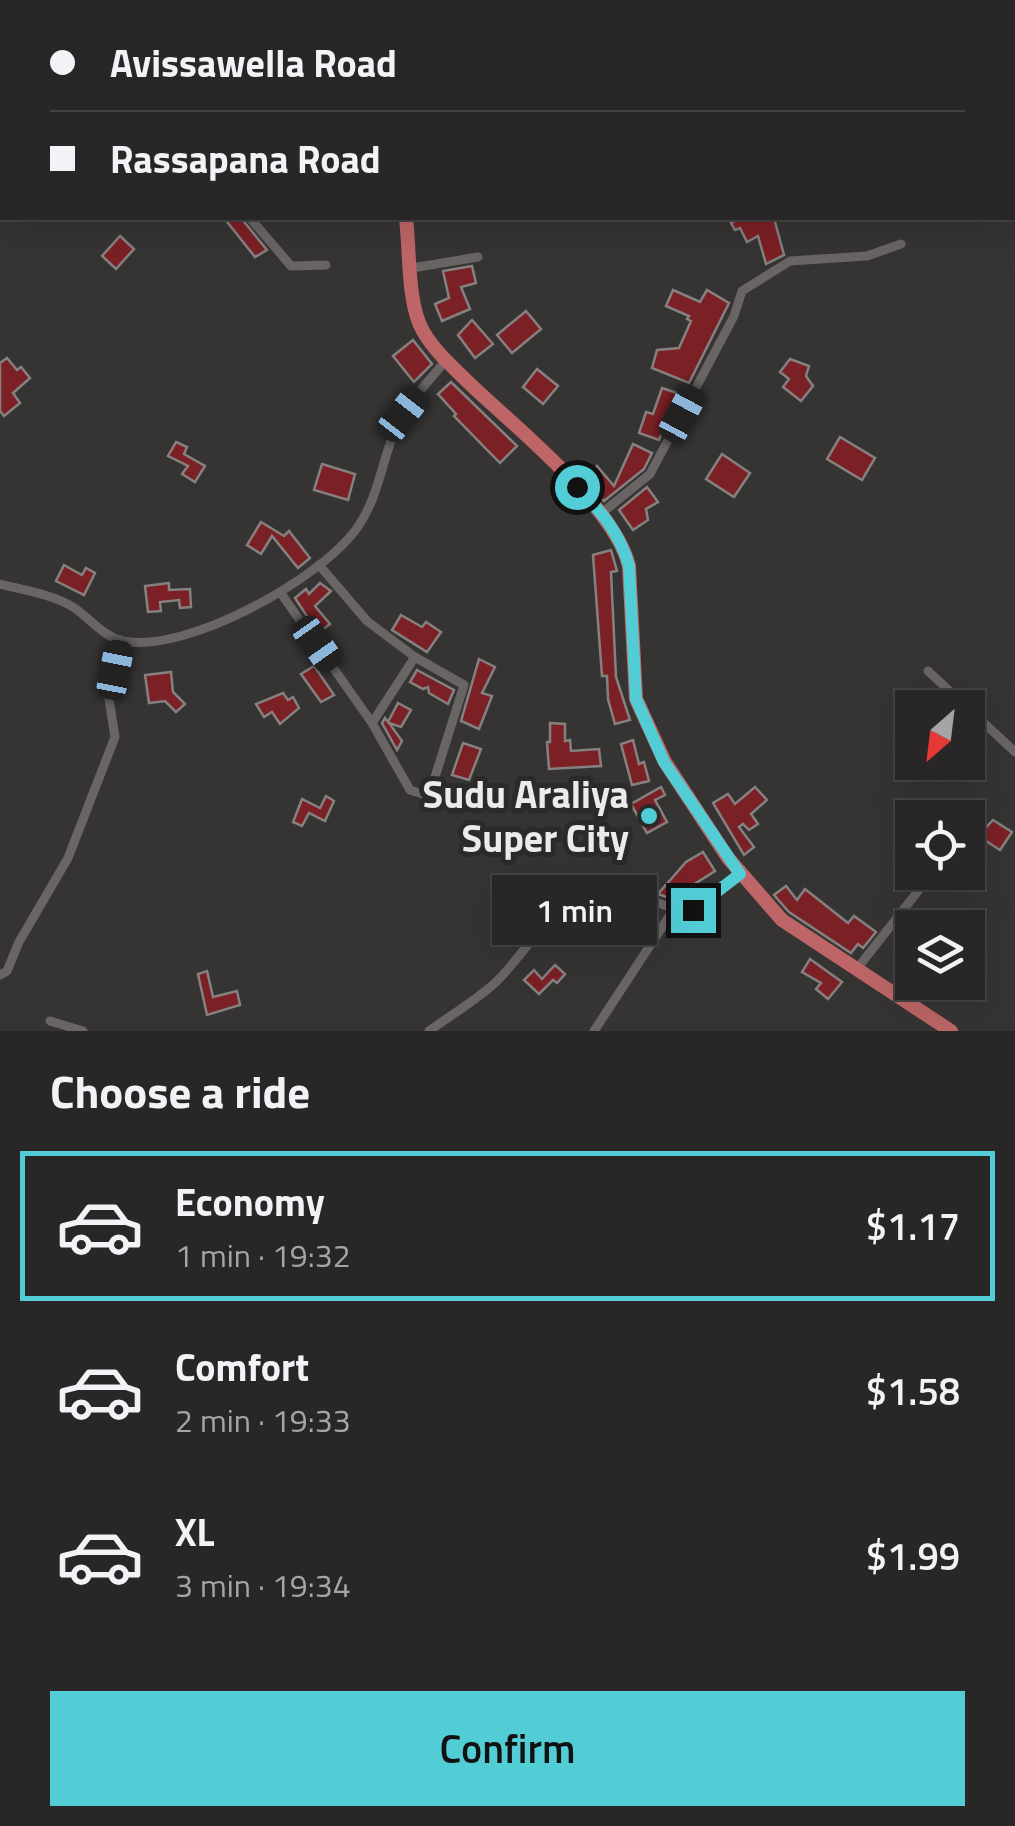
<!DOCTYPE html>
<html lang="en">
<head>
<meta charset="utf-8">
<style>
	body { margin:0; font-family:"Titillium Web",sans-serif; background:#343232; color:#f1f3f6; height:100vh; display:flex; flex-direction:column; font-size:38px; white-space:nowrap }
	* { box-sizing:border-box; margin:0 }
	p { font-size:32px; color:#a5a5a7 }
	.icon { flex:none; width:55px; height:55px; fill:none; stroke:currentColor; stroke-width:2; stroke-linecap:round; stroke-linejoin:round }
	.map { position:relative; height:1031px; overflow:hidden }
	.drawer { display:flex; flex-direction:column; background:#282626; flex:1 }
	.drawer>* { flex:none }
	.top-card { position:absolute; left:0px; top:0px; width:1015px; height:220px; box-shadow:0 10px 40px #0002,0 0 0 2px #444343; display:grid; align-content:center; height:220px; padding:0 50px; background:#282626 }
	.needle { width:65px; rotate:208deg }
	.tools { position:absolute; left:895px; top:690px; display:grid; gap:20px }
	.tools a { display:grid; place-items:center; width:90px; height:90px; border-radius:0px; background:#282626; box-shadow:0 10px 40px #0002,0 0 0 2px #444343; font-size:50px }
	.end { position:absolute; width:45px; height:45px; margin:-22px; border:12px solid #52ccd5; background:#111; box-shadow:0 0 0 5px #111 }
	.from { border-radius:50% }
	.bubble { position:absolute; height:70px; border-radius:0px; background:#282626; box-shadow:0 10px 40px #0002,0 0 0 2px #444343; font-size:32px; font-weight:600; line-height:70px; text-align:center }
	.car { position:absolute; width:30px; height:60px; margin:-30px -15px; border-radius:12px; box-shadow:0 0 8px 2px #0007; background:linear-gradient(#222 24%,#8ab4d8 0 40%,#222 0 76%,#8ab4d8 0 86%,#222 0) }
	.top-card b { display:flex; align-items:center; gap:35px; height:95px; font-size:38px }
	.top-card b+b { border-top:2px solid #444343 }
	.top-card i { width:25px; height:25px; background:#f1f3f6 }
	ul { padding:0; list-style:none }
	li { display:flex; align-items:center; gap:30px; height:150px; margin:0 20px 15px; padding:0 30px; border:5px solid transparent; border-radius:0px }
	li div { flex:1 }
	li b { display:block; font-size:38px }
	li em { font-style:normal; font-weight:600 }
	li.active { border-color:#52ccd5 }
	li>.icon { width:90px; height:90px; stroke-width:1.5 }
	h2 { padding:0 50px; font-size:45px; line-height:120px }
	.button { display:flex; gap:20px; margin-top:auto; padding:20px 50px }
	.button a { flex:1; height:115px; border-radius:0px; background:#52ccd5; color:#111; font-size:40px; font-weight:600; line-height:115px; text-align:center }
	.map>svg:first-child { display:block }
</style>
</head>
<body>
<div class="map">
<svg width="1015" height="1031" viewBox="0 0 1015 1031">
	<rect width="100%" height="100%" fill="#363333"/>
	<!-- building -->
	<g fill="#7b2025" stroke="#858181" stroke-width="2.5">
		<path d="M224,218H241L267,250L255,257Z"/>
		<path d="M741,218H774L784,255L766,264L758,236L747,242L740,228L735,230L731,223Z"/>
		<path d="M120,236L134,249L116,269L102,256Z"/>
		<path d="M472,266L476,283L461,287L470,309L442,321L435,304L449,298L443,271Z"/>
		<path d="M673,290L700,302L707,290L729,303L689,383L652,368L657,350L679,348L691,321L687,319L689,316L666,306Z"/>
		<path d="M526,311L541,329L512,353L497,335Z"/>
		<path d="M472,320L493,344L475,358L458,335Z"/>
		<path d="M413,340L432,364L414,382L393,356Z"/>
		<path d="M7,358L17,370L21,367L30,378L13,393L20,403L4,416L0,411V363Z"/>
		<path d="M790,359L809,366L806,376L813,386L801,401L783,387L789,379L780,372Z"/>
		<path d="M537,369L558,386L543,404L523,387Z"/>
		<path d="M451,382L517,446L500,463L454,416L456,414L438,394Z"/>
		<path d="M662,388L683,395L673,413L671,412L659,440L639,433L646,412L653,414Z"/>
		<path d="M840,437L875,458L862,480L827,459Z"/>
		<path d="M176,442L187,447L184,454L205,466L195,482L182,474L188,466L168,456Z"/>
		<path d="M633,444L652,453L644,469L604,501L584,478L597,466L614,486Z"/>
		<path d="M722,454L750,473L734,497L706,479Z"/>
		<path d="M322,464L355,474L348,500L314,490Z"/>
		<path d="M647,487L658,502L646,509L648,520L633,530L619,510Z"/>
		<path d="M261,522L284,536L289,531L310,558L298,568L272,536L261,554L247,545Z"/>
		<path d="M611,550L617,571L611,572L616,677L630,720L615,724L608,699L607,676H602L593,555Z"/>
		<path d="M64,565L82,575L86,568L95,573L84,595L56,581Z"/>
		<path d="M169,583V590L190,589L191,607L180,608L179,600L160,602L161,611L148,612L145,586Z"/>
		<path d="M320,583L331,591L315,606L330,624L318,633L295,598L306,589L309,594Z"/>
		<path d="M401,615L422,627L426,622L441,632L427,652L392,630Z"/>
		<path d="M479,659L495,667L482,693L492,696L479,729L461,721Z"/>
		<path d="M314,666L334,695L321,702L301,674Z"/>
		<path d="M417,670L454,690L448,704L429,693L428,687L423,689L410,682Z"/>
		<path d="M171,672L173,692L185,704L176,712L165,701L149,703L145,675Z"/>
		<path d="M283,693L288,700L293,697L299,708L280,724L272,712L264,717L256,704Z"/>
		<path d="M398,703L411,710L401,727L389,723L402,741L397,750L382,723L385,718L388,722Z"/>
		<path d="M550,723L565,724V741L570,740L571,751L599,749L601,766L549,769L547,742H550Z"/>
		<path d="M633,740L639,764L644,762L649,781L632,785L621,744Z"/>
		<path d="M463,743L481,749L469,780L452,775Z"/>
		<path d="M661,787L665,795L655,800L667,822L647,833L631,804Z"/>
		<path d="M755,787L767,800L751,814L758,824L749,830L743,824L739,827L754,847L744,855L713,803L728,794L735,804Z"/>
		<path d="M326,796L334,801L325,821L309,813L302,826L293,822L302,799L320,808Z"/>
		<path d="M993,820L1012,832L1000,850L986,841L975,858L968,847Z"/>
		<path d="M703,852L715,871L693,885L699,895L690,902H683L677,894L672,899L658,894L686,862Z"/>
		<path d="M786,886L797,900L805,889L848,923L854,916L876,932L863,948L858,944L851,953L789,912L774,895Z"/>
		<path d="M592,896L635,907L628,925L635,929L630,936L616,928L619,921L596,916L598,908L590,906Z"/>
		<path d="M810,959L842,982L828,999L816,989L821,983L802,972Z"/>
		<path d="M555,965L565,974L557,983L553,980L539,994L524,980L534,970L542,979Z"/>
		<path d="M207,971L213,997L237,991L240,1005L207,1015L198,974Z"/>
	</g>
	<g fill="none" stroke-linecap="round" stroke-linejoin="round">
		<!-- minor -->
		<g stroke="#696565" stroke-width="9">
			<path d="M806,0L825,2"/>
			<path d="M250,218L291,266L326,265"/>
			<path d="M412,268L478,257"/>
			<path d="M603,512L650,474L734,316L742,291L790,261L867,256L901,244"/>
			<path d="M319,565L367,621L415,657"/>
			<path d="M0,584C23,590 52,594 73,607C90,618 102,636 123,641C186,654 321,579 357,528C382,493 382,450 403,415C414,395 432,378 446,360"/>
			<path d="M280,592L372,723L410,790L429,796L464,685L415,657L372,723"/>
			<path d="M928,671L1015,752"/>
			<path d="M856,970L933,872"/>
			<path d="M0,975L7,971L19,942L68,858L115,737L109,699L121,640"/>
			<path d="M50,1021L83,1031"/>
			<path d="M429,1031C451,1015 477,1000 497,981C526,953 563,886 604,885C635,884 661,913 693,910L740,874"/>
			<path d="M594,1031L674,909"/>
		</g>
		<!-- primary -->
		<g stroke="#be6667" stroke-width="14">
			<path d="M345,0L346,2"/>
			<path d="M406,218C410,249 407,304 423,331C434,351 453,367 469,383C515,427 614,505 629,566L636,699L665,762L728,858L782,920L951,1031"/>
		</g>
	</g>
	<g fill="none" stroke-linecap="round" stroke-linejoin="round">
		<!-- route -->
		<path stroke="#52ccd5" stroke-width="12" d="M577,487C600,510 620,533 629,566L636,699L664,762L740,874L693,910"/>
	</g>
	<!-- markers -->
	<circle fill="#52ccd5" stroke="#2c2929" stroke-width="4" cx="649" cy="816" r="10"/>
	<g text-anchor="middle" dominant-baseline="central" stroke-width="10" stroke-linejoin="round" paint-order="stroke">
		<!-- poi labels -->
		<g font-size="38" font-weight="bold" fill="#eceaea" stroke="#2c2929" text-anchor="end">
			<text x="629" y="794">Sudu Araliya<tspan x="629" dy="44">Super City</tspan></text>
		</g>
	</g>
</svg>
<div class="tools">
<a><svg class="needle" viewBox="-14 -14 28 28"><path d="M0-13l5 13h-10z" fill="#e53935"/><path d="M0 13l5-13h-10z" fill="#a5a5a7"/></svg></a>
<a><svg class="icon" aria-label="locate" viewBox="0 0 24 24"><circle cx="12" cy="12" r="6"/><path d="M12 2v4M12 18v4M2 12h4M18 12h4"/></svg></a>
<a><svg class="icon" aria-label="layers" viewBox="0 0 24 24"><path d="M12 4l9 5-9 5-9-5zM3 14l9 5 9-5"/></svg></a>
</div>
<i class="end from" style="left:577px;top:487px"></i>
<i class="end" style="left:693px;top:910px"></i>
<div class="bubble" style="left:492px;top:875px;width:165px">1 min</div>
<i class="car" style="left:403px;top:414px;rotate:38deg"></i>
<i class="car" style="left:682px;top:414px;rotate:28deg"></i>
<i class="car" style="left:317px;top:644px;rotate:145deg"></i>
<i class="car" style="left:115px;top:670px;rotate:11deg"></i>
<div class="top-card">
<b><i class="from"></i>Avissawella Road</b>
<b><i></i>Rassapana Road</b>
</div>
</div>
<section class="drawer">
<h2>Choose a ride</h2>
<ul>
<li class="active"><svg class="icon" aria-label="car" viewBox="0 0 24 24"><path d="M5 17H2v-5l4-1 3-4h7l3 4 3 1v5h-3M9 17h6M6 11h13"/><circle cx="7" cy="17" r="2"/><circle cx="17" cy="17" r="2"/></svg><div><b>Economy</b><p>1 min · 19:32</p></div><em>$1.17</em></li>
<li><svg class="icon" aria-label="car" viewBox="0 0 24 24"><path d="M5 17H2v-5l4-1 3-4h7l3 4 3 1v5h-3M9 17h6M6 11h13"/><circle cx="7" cy="17" r="2"/><circle cx="17" cy="17" r="2"/></svg><div><b>Comfort</b><p>2 min · 19:33</p></div><em>$1.58</em></li>
<li><svg class="icon" aria-label="car" viewBox="0 0 24 24"><path d="M5 17H2v-5l4-1 3-4h7l3 4 3 1v5h-3M9 17h6M6 11h13"/><circle cx="7" cy="17" r="2"/><circle cx="17" cy="17" r="2"/></svg><div><b>XL</b><p>3 min · 19:34</p></div><em>$1.99</em></li>
</ul>
<div class="button"><a>Confirm</a></div>
</section>
</body>
</html>
